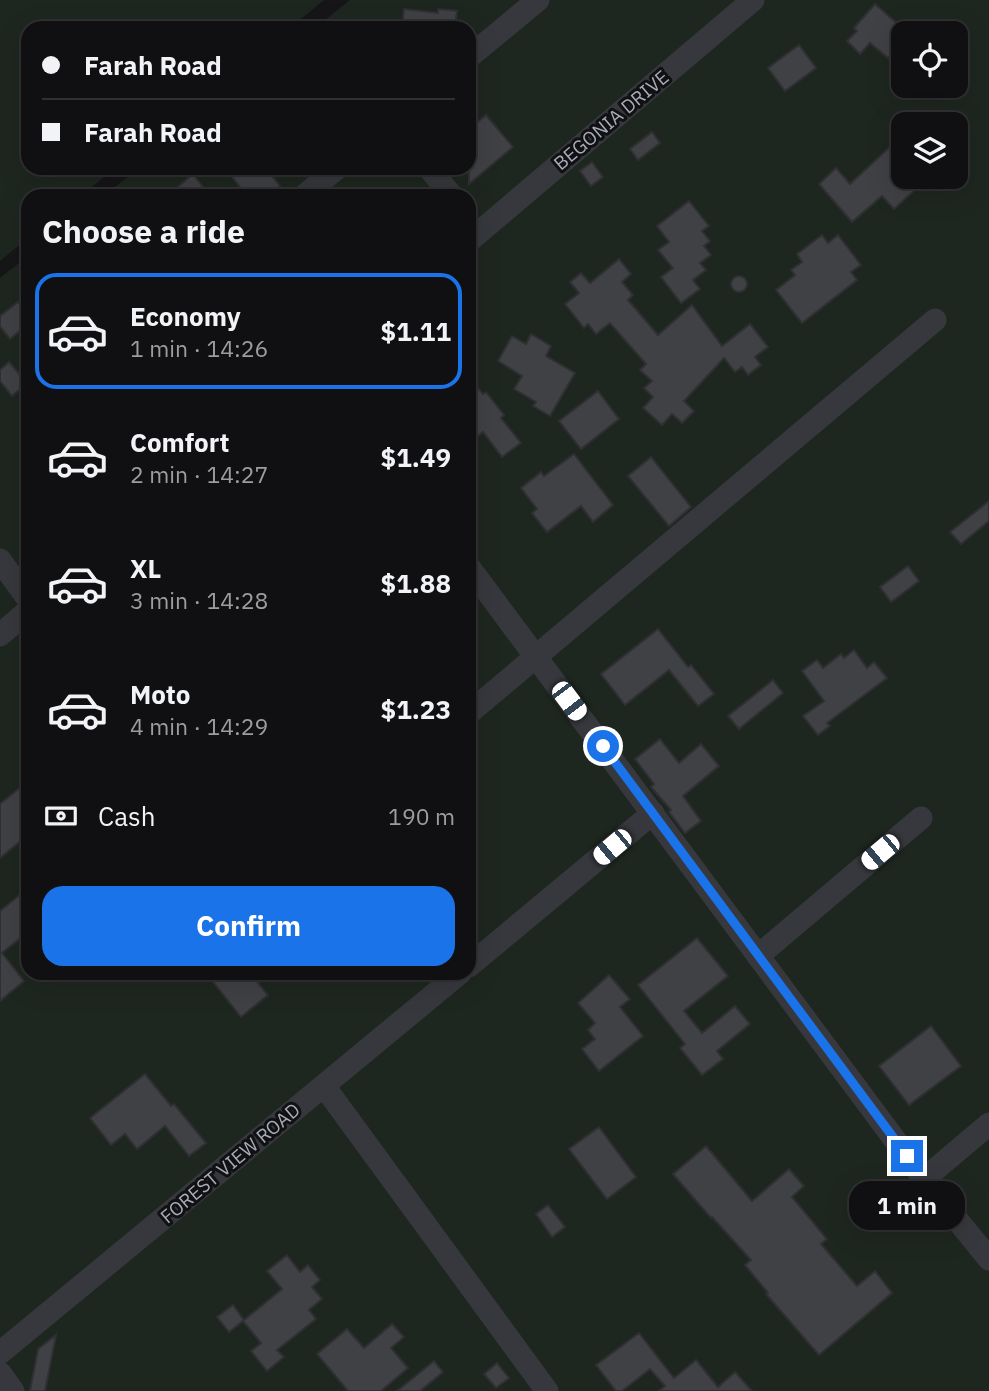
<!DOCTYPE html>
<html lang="en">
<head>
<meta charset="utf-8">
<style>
	body { margin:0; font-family:"IBM Plex Sans",sans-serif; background:#19191b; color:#f1f3f6; height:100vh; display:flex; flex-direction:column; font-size:26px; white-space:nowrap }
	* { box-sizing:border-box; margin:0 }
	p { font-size:23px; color:#9c9d9f }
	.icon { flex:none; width:38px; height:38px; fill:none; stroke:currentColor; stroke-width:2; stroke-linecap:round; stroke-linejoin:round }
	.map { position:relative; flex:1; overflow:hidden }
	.sheet { position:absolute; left:21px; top:189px; width:455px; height:791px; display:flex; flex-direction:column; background:#101012; border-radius:21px; box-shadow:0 7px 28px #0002,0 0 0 2px #303032 }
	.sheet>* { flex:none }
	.banner { position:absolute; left:21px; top:21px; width:455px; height:154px; border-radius:21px; box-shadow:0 7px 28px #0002,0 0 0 2px #303032; display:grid; align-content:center; height:154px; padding:0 21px; background:#101012 }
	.controls { position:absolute; left:891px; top:21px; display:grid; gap:14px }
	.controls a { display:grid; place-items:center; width:77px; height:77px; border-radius:14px; background:#101012; box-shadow:0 7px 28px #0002,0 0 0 2px #303032; font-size:35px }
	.end { position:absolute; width:32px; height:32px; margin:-16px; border:9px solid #1a73e8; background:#fff; box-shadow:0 0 0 4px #fff }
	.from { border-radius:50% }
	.bubble { position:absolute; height:49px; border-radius:21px; background:#101012; box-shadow:0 7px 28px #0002,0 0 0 2px #303032; font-size:23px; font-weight:800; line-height:49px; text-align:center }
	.car { position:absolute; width:21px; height:42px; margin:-21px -10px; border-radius:9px; box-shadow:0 0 5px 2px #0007; background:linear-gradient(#fff 24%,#345 0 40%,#fff 0 76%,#345 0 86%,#fff 0) }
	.banner b { display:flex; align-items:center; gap:24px; height:66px; font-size:26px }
	.banner b+b { border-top:2px solid #303032 }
	.banner i { width:18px; height:18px; background:#f1f3f6 }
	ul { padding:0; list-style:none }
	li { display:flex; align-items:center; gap:21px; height:116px; margin:0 14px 10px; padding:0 7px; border:4px solid transparent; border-radius:21px }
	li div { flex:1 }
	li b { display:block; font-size:26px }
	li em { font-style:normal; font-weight:800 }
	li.selected { border-color:#1a73e8 }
	li>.icon { width:63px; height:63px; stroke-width:1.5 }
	h2 { padding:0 21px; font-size:32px; line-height:84px }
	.pay { display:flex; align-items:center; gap:18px; height:77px; padding:0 21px; font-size:26px }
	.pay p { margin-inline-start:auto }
	.button { display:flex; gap:14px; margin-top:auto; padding:14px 21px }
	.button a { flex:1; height:80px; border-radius:21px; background:#1a73e8; color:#fff; font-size:28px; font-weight:800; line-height:80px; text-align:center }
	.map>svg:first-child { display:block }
</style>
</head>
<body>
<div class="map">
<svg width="989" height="1391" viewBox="0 0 989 1391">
	<rect width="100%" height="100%" fill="#161618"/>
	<!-- green -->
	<g fill="#1e271f" fill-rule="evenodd">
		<path d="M0,0H324L290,28H28V168H115L81,196H28V238L0,261Z"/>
		<path d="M350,0H989V1391H0V278L28,256V973H469V196H103L139,168H469V28H315ZM903,33H956V86H903ZM903,124H956V177H903Z"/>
	</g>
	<!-- building -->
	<g fill="#404145" stroke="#303034" stroke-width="2">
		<path d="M875,4L908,33H903V40L888,58L870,43L860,54L847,41L857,31L854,28Z"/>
		<path d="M404,9L438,13V9L457,11L455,28H402Z"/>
		<path d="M799,45L816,68L785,91L768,68Z"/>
		<path d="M486,115L513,147L469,184V129Z"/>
		<path d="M652,132L660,143L638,160L630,149Z"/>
		<path d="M893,144L903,156V177H929L894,209L882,196L852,222L819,184L836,168L850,184Z"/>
		<path d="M592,162L603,177L591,186L580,171Z"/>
		<path d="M225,168H266L280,186L269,196H247Z"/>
		<path d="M193,174L210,196H167Z"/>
		<path d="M689,201L709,226L702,231L710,241L704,246L711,255L700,263L706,270L693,280L700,289L681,303L661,277L673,268L658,250L669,242L657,226Z"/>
		<path d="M822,235L828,243L838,235L861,265L851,272L857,280L802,323L776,290L795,275L791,270L802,262L797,254Z"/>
		<path d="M619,259L631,274L622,282L633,295L628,300L658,335L692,305L722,346L750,324L768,347L755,357L761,365L748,375L742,367L735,372L724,358L684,401L694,411L682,423L672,414L662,425L643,408L653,397L644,388L652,381L640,370L646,364L610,323L596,334L588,324L584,328L565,304L579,293L570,282L581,273L590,283Z"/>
		<circle cx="739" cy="284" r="8"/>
		<path d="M18,302L28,315V324L10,339L0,326V316Z"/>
		<path d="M531,334L551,346L546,356L575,373L550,416L533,406L536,402L514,389L522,376L498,361L512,336L526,344Z"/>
		<path d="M9,362L27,383L12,396L0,381V370Z"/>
		<path d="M469,377L483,394L486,392L504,415L501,418L521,443L502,457L483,432L469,443Z"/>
		<path d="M598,391L619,419L581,449L559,421Z"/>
		<path d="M574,454L613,505L593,522L581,506L547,532L532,513L537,509L521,488L541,472L544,476Z"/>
		<path d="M651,457L691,507L669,526L628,476Z"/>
		<path d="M989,501V521L961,544L950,532Z"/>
		<path d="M908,566L919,581L891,602L880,587Z"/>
		<path d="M658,629L688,667L691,665L714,694L698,706L669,670L625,705L601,674Z"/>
		<path d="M854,650L867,668L874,662L887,678L827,723L830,726L818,735L803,716L824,701L802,671L817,660L823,668L841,654L844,658Z"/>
		<path d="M773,680L783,693L739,729L728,716Z"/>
		<path d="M660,739L679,763L701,744L719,766L683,796L701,821L685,833L669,812L671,810L651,787L654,784L635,759Z"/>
		<path d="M28,781V835L0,858V804Z"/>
		<path d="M28,888V932L2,953L24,981L0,1001V911Z"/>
		<path d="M697,938L728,976L684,1011L702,1033L735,1006L750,1024L717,1051L723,1059L702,1075L680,1048L685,1044L638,985Z"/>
		<path d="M206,973H269L258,983L268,995L241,1017Z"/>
		<path d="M609,975L630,999L620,1007L643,1036L599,1071L582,1049L595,1039L588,1030L595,1023L578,1003Z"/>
		<path d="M931,1026L961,1066L909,1105L879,1066Z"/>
		<path d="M145,1074L171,1106L174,1104L206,1143L189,1156L165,1126L137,1149L125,1134L111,1145L90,1118Z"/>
		<path d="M599,1127L636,1177L607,1199L569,1149Z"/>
		<path d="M706,1146L752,1201L789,1169L804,1186L792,1197L827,1239L821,1244L857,1286L875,1271L892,1293L819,1355L766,1294L768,1293L745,1265L751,1260L712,1217L711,1218L673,1174Z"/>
		<path d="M548,1205L565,1227L552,1237L536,1214Z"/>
		<path d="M287,1255L300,1272L308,1265L320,1280L312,1287L322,1299L309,1310L316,1319L277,1350L284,1357L267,1371L251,1351L261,1343L243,1321L229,1332L217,1317L233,1305L244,1320L282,1289L267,1271Z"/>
		<path d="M392,1324L404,1337L391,1348L408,1368L381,1391H348L317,1354L347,1329L364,1348Z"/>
		<path d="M639,1333L674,1378L696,1360L718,1387L735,1372L752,1391H659L665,1386L650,1369L622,1391H616L596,1365Z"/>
		<path d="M56,1335L45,1391H30L38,1349Z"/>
		<path d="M434,1361L443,1372L420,1391H397Z"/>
		<path d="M497,1363L509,1378L496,1388L484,1374Z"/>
	</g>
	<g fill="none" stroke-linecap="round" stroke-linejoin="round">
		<!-- minor -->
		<g stroke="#37383d" stroke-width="23">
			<path d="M469,57L538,0"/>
			<path d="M429,168L452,196"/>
			<path d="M304,196L337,168"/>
			<path d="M469,241L753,0"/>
			<path d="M0,560L28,599"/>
			<path d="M469,567L924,1179L989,1259"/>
			<path d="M0,635L28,611"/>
			<path d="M469,713L935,320"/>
			<path d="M758,956L921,818"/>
			<path d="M469,966L653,813"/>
			<path d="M324,1086L547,1391"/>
			<path d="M924,1179L989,1124"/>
			<path d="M0,1353L460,973"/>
			<path d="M0,1373L13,1391"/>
		</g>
	</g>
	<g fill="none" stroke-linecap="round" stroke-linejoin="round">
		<!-- route -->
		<path stroke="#1a73e8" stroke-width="9" d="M603,746L907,1156"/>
	</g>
	<g text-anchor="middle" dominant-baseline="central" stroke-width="6" stroke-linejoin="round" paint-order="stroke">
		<!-- street labels -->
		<g font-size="19" fill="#a7acb9" stroke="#111113">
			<text transform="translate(611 120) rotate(-40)">BEGONIA DRIVE</text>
			<text transform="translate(230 1163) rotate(-40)">FOREST VIEW ROAD</text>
		</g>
	</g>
</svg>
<div class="controls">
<a><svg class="icon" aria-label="locate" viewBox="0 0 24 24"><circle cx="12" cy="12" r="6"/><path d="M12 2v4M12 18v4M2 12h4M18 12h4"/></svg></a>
<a><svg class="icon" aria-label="layers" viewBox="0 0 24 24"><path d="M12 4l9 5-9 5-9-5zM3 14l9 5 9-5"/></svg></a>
</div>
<i class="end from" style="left:603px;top:746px"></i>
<i class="end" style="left:907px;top:1156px"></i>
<div class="bubble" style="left:849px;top:1181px;width:116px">1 min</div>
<i class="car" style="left:569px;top:701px;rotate:143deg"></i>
<i class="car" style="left:612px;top:847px;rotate:230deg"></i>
<i class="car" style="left:880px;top:852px;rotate:230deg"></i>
<div class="banner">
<b><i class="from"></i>Farah Road</b>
<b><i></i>Farah Road</b>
</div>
<section class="sheet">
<h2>Choose a ride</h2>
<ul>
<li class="selected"><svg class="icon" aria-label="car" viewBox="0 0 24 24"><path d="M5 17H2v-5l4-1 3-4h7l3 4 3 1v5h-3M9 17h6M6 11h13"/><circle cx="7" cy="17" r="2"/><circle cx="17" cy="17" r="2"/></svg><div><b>Economy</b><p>1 min · 14:26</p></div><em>$1.11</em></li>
<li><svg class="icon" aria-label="car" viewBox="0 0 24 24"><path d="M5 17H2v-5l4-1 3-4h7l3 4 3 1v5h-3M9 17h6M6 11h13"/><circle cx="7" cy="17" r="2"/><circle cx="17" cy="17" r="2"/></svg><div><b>Comfort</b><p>2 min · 14:27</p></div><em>$1.49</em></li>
<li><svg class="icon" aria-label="car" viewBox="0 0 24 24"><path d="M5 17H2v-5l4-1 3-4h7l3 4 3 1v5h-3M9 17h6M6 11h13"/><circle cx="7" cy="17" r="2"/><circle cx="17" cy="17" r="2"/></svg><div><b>XL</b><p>3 min · 14:28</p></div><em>$1.88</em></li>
<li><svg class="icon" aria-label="car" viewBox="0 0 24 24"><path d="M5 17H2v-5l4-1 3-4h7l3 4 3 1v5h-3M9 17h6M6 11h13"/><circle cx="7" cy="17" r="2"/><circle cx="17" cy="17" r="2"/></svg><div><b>Moto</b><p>4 min · 14:29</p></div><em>$1.23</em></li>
</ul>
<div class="pay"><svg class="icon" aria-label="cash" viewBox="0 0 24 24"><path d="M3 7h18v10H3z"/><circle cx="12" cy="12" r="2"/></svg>Cash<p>190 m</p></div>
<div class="button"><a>Confirm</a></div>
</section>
</div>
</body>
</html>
